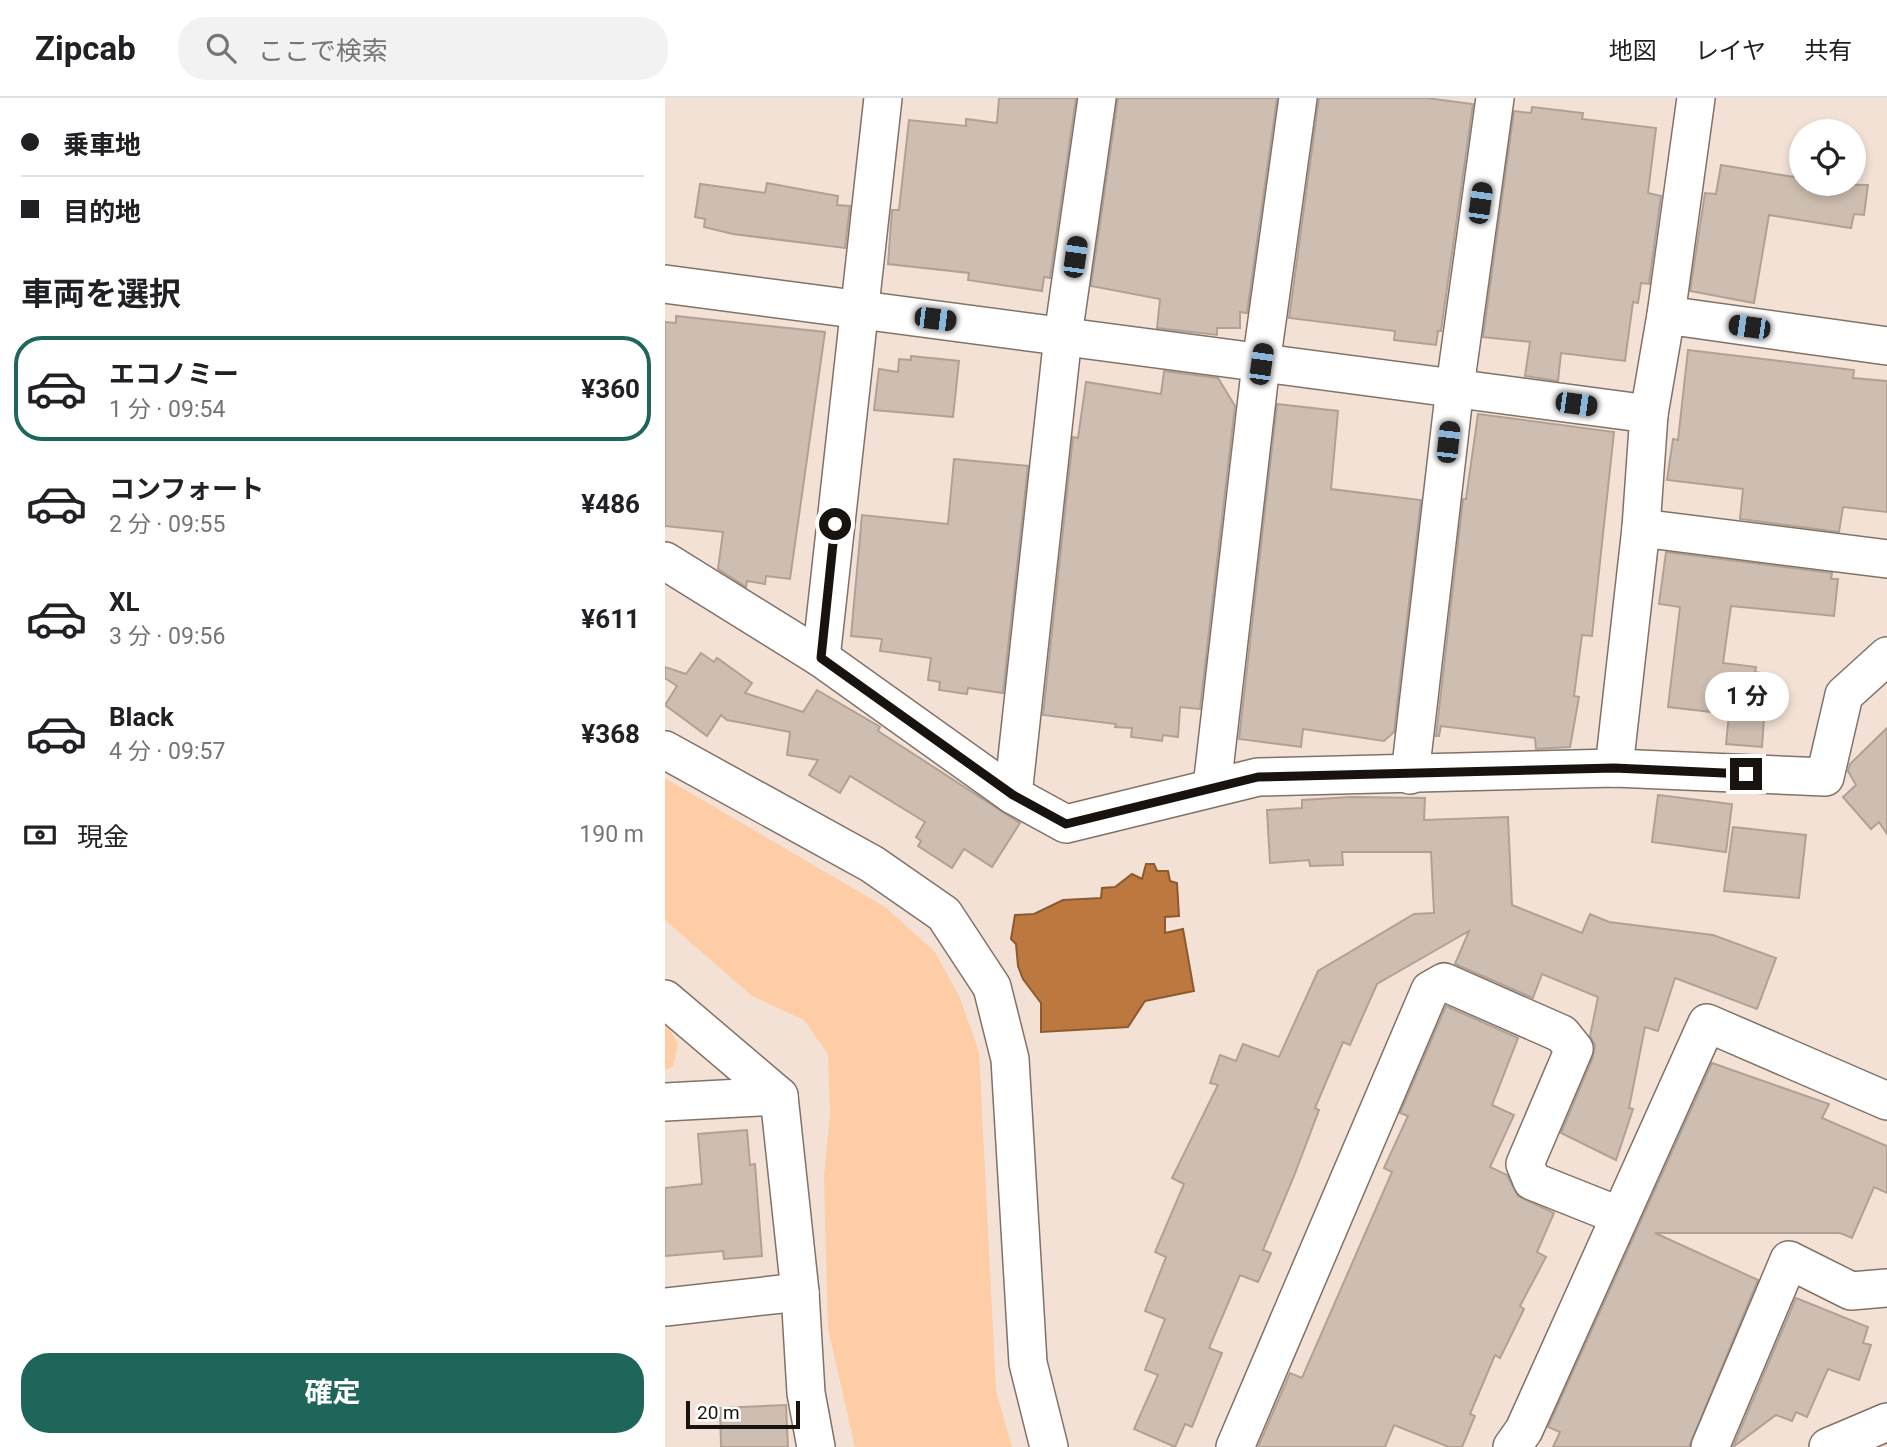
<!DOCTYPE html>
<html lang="ja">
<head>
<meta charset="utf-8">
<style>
	body { margin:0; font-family:Roboto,"Noto Sans JP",sans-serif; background:#f2f2f2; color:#202124; height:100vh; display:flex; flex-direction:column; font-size:26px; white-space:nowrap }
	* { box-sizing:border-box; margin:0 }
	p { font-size:23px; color:#757577 }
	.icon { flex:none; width:38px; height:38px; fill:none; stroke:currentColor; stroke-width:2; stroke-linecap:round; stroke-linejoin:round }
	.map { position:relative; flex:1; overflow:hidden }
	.details { display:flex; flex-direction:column; background:#fff; width:665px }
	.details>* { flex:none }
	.hud { display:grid; align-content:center; height:154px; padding:0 21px; background:#fff }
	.fabs { position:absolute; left:1124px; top:21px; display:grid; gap:14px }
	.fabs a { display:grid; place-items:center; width:77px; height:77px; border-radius:50%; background:#fff; box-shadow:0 4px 10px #0003; font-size:35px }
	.scale { position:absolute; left:21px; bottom:18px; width:114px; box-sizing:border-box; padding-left:7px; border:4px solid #18130e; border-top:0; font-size:19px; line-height:24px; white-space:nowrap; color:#18130e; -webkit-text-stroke:5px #fff; paint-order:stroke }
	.end { position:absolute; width:32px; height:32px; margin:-16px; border:9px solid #18130e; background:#fff; box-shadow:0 0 0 4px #fff }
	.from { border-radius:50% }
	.bubble { position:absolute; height:49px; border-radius:24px; background:#fff; box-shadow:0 4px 10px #0003; font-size:23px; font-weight:700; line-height:49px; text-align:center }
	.car { position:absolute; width:21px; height:42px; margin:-21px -10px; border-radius:9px; box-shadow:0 0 5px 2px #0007; background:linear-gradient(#222 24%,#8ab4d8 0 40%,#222 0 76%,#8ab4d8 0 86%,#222 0) }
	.hud b { display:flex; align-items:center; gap:24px; height:66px; font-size:26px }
	.hud b+b { border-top:2px solid #e0e0e0 }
	.hud i { width:18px; height:18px; background:#202124 }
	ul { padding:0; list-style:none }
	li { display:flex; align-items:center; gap:21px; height:105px; margin:0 14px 10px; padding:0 7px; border:4px solid transparent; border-radius:28px }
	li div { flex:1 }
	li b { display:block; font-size:26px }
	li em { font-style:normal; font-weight:700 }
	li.active { border-color:#1e665a }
	li>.icon { width:63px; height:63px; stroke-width:1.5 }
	h2 { padding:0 21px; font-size:32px; line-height:84px }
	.pay { display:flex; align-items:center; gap:18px; height:77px; padding:0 21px; font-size:26px }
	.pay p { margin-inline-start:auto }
	.primary-button { display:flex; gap:14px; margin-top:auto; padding:14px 21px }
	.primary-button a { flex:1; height:80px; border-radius:28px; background:#1e665a; color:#fff; font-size:28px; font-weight:700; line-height:80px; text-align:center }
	header { display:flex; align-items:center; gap:42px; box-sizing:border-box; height:98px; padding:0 35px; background:#fff; border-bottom:2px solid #e0e0e0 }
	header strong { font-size:33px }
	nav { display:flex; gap:38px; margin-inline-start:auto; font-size:24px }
	.search { width:490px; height:63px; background:#f2f2f2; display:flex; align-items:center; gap:18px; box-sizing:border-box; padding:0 24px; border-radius:28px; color:#757577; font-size:26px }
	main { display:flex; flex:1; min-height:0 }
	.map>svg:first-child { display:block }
</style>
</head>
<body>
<header>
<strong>Zipcab</strong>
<div class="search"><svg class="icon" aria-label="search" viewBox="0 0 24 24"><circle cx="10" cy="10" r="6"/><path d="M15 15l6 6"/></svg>ここで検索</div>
<nav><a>地図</a><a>レイヤ</a><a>共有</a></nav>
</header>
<main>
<section class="details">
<div class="hud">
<b><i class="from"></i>乗車地</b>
<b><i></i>目的地</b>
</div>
<h2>車両を選択</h2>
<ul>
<li class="active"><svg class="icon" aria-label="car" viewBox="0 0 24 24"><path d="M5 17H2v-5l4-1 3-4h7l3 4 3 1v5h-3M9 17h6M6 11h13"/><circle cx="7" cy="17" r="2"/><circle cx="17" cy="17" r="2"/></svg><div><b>エコノミー</b><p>1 分 · 09:54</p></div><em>¥360</em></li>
<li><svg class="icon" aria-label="car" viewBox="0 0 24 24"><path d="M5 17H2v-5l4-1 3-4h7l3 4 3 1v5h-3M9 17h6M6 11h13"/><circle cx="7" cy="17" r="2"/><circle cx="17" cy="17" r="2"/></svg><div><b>コンフォート</b><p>2 分 · 09:55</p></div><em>¥486</em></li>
<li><svg class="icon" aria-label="car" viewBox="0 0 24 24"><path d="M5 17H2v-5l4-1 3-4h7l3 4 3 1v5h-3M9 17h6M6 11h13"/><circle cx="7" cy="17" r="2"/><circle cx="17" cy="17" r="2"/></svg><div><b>XL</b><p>3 分 · 09:56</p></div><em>¥611</em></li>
<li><svg class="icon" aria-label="car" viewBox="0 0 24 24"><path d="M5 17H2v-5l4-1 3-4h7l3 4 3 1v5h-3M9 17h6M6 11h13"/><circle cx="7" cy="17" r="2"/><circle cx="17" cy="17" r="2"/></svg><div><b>Black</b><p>4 分 · 09:57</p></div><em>¥368</em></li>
</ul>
<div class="pay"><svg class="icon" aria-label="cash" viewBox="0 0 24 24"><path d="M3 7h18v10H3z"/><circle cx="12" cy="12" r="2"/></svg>現金<p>190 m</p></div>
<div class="primary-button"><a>確定</a></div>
</section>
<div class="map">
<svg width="1222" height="1349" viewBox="0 0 1222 1349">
	<rect width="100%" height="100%" fill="#f2e1d4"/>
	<!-- green -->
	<g fill="#fecca5">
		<path d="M0,680L220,809L270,854L294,898L314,954L331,1293L347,1349H190L163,1230L159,1080L165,1015L163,956L139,922L87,898L0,822Z"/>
		<path d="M0,924L13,946L8,969L0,972Z"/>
	</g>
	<!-- water -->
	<path fill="#bc783e" stroke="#8b5a30" stroke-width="2" d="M481,766H489L492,773H503L505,783L512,785L514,818L500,819V835L518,831L529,893L480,903L463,929L376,934V905L358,881L353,868L351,846L346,841L350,817L369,816L398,802L436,800L437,790L450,789L467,776L477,781Z"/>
	<!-- building -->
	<g fill="#cebeb1" stroke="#b1a195" stroke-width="2">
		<path d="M334,0H411L385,180L379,179L377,193L303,182L304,175L223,166L227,112H234L244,22L301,28V21L332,25Z"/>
		<path d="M453,0H612L582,215L575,214V230H552V237L492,230L495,201L426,188Z"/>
		<path d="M654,0H761L808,6L776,233H773L771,247L729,242L730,233L624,220Z"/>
		<path d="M867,9L918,15L917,21L991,30L983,95L996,98L984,186L976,185L973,205L968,204L960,263L896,255L893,283L860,278L865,244L818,239L849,13L866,15Z"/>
		<path d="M1056,67L1129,79V76L1136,77V86L1203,87L1199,117L1189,116L1186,130L1104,117L1089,205L1025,193L1040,95L1051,96Z"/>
		<path d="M102,85L173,98L172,107L185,108L180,150L68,136L39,129L40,121L30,119L35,86L100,95Z"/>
		<path d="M11,218L160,234L125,481L101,478L100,486L82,483L81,489L53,471L58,434L0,428V224L11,225Z"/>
		<path d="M1023,252L1189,272L1188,280L1222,283V414L1178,409L1174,434L1075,421L1078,391L1002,382L1008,341L1013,342Z"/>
		<path d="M246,258L294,263L288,319L209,312L214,271L233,274L234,261L246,262Z"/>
		<path d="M499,273L553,280L570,308L535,611L515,609L513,639L498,637L497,643L466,639L467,630L450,629L451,626L378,617L408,339L413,340L421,284L496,296Z"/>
		<path d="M612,306L673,313L666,391L756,402L729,634L719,643L638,631L636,649L574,641Z"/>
		<path d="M813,316L949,334L927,538L917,537L909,598L914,599L905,649L871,651L870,640L776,628L774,638H771L798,401H801Z"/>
		<path d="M289,361L363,368L338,595L303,590L302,596L274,592L275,584L263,582L266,560L215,553L217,541L186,538L197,417L283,426Z"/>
		<path d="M1001,454L1167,475L1166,481H1173L1169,518L1066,508L1058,565L1091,569L1090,574L1102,576L1097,649L1061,646L1064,616L1003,609L1015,509L994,506Z"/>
		<path d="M36,555L49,564L52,560L87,585L80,595L138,614L152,592L215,629L213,633L355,725L327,769L299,751L287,770L253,748L256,743L251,739L260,724L185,678L175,695L144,677L153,662L122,657L125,634L62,622L56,617L42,638L0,607L12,588L0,580V569L21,576Z"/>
		<path d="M1222,630V736L1214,724L1206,731L1178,699L1191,687L1183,673L1185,666Z"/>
		<path d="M993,697L1067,706L1061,754L987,744Z"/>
		<path d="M686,699L760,700L759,722L843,719L847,807L917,835L925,816L944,824L1048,837L1111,860L1092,911L1010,880L993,933L980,929L964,1010L968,1011L951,1062L896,1035L928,959L930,947L925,938L933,899L877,876L868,900L790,866L804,833L712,886L685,947L678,944L650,1010L654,1012L629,1078L598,1152L606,1155L593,1184L575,1177L544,1250L557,1255L527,1329L520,1326L510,1349L469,1331L493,1277L480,1272L500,1221L480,1213L501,1159L490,1154L519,1086L507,1080L553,987L545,985L555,957L571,963L578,946L614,959L653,873L749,816L769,815L766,754H677L678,767L645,768L644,762L605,765L602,712L637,710V702Z"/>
		<path d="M1068,729L1141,737L1134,800L1059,793Z"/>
		<path d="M781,908L853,940L827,1007L849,1017L825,1069L842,1077L853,1098L889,1115L872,1154L881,1159L855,1208L859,1211L835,1260L830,1257L805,1316L810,1318L797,1349H784L729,1327L720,1349H593L625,1275L637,1280L727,1074L719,1070L743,1018L735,1015Z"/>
		<path d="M1047,965L1164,1006L1157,1020L1222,1048V1095L1209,1089L1187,1140L1175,1135H990L1093,1182L1024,1349H888L895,1334L883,1329Z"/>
		<path d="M82,1032L85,1067L90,1066L97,1158L59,1161L58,1153L0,1158V1090L37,1086L33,1036Z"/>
		<path d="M1131,1200L1203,1229L1198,1245L1206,1247L1194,1282L1163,1271L1142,1319L1131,1314L1127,1323L1111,1317L1068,1349Z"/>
		<path d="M121,1307L123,1349H56L55,1310Z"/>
	</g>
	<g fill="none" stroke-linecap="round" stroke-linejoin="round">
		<defs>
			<g id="street">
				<path d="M0,186L984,316L1001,217L1222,248"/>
				<path d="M1001,217L1031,0"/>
				<path d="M976,430L1222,461"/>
				<path d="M0,463L156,560L348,697L401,726L593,679L949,670L1160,679L1179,597L1222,558"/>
				<path d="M156,560L218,0"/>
				<path d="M0,652L207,766L279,816L327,889L345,961L363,1265L384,1349"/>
				<path d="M949,670L976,430L984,316"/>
				<path d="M745,677L790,289L830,0"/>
				<path d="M547,689L596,266L633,0"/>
				<path d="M348,697L398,238L432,0"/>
				<path d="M0,901L114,998"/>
				<path d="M0,1004L114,998L135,1194L141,1295L151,1349"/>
				<path d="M0,1209L135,1194"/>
				<path d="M570,1349L765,892L779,884L897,936L909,951L860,1066L867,1083L955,1118"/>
				<path d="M847,1349L859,1332L1042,925L1222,1003"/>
				<path d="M1045,1349L1124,1162L1186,1193L1222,1190"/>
				<path d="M1163,1349L1222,1324"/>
			</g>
		</defs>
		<!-- street casing -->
		<use href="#street" stroke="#817267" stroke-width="40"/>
		<!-- street -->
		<use href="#street" stroke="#fff" stroke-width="37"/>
	</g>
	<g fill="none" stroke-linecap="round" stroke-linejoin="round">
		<!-- route -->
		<path stroke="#18130e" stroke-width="9" d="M170,426L156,560L348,697L401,726L593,679L949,670L1081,676"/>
	</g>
</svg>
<div class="fabs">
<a><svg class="icon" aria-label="locate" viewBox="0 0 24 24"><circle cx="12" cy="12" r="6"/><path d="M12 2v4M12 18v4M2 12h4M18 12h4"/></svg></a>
</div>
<div class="scale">20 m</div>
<i class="end from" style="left:170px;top:426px"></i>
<i class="end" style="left:1081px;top:676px"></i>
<div class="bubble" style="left:1040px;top:574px;width:84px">1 分</div>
<i class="car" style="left:815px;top:105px;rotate:8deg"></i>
<i class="car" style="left:410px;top:159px;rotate:8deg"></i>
<i class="car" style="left:270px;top:221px;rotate:97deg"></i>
<i class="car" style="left:1084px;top:229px;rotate:278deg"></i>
<i class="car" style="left:596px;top:266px;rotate:8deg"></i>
<i class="car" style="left:911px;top:306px;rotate:98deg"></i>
<i class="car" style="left:783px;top:344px;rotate:6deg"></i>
</div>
</main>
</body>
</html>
